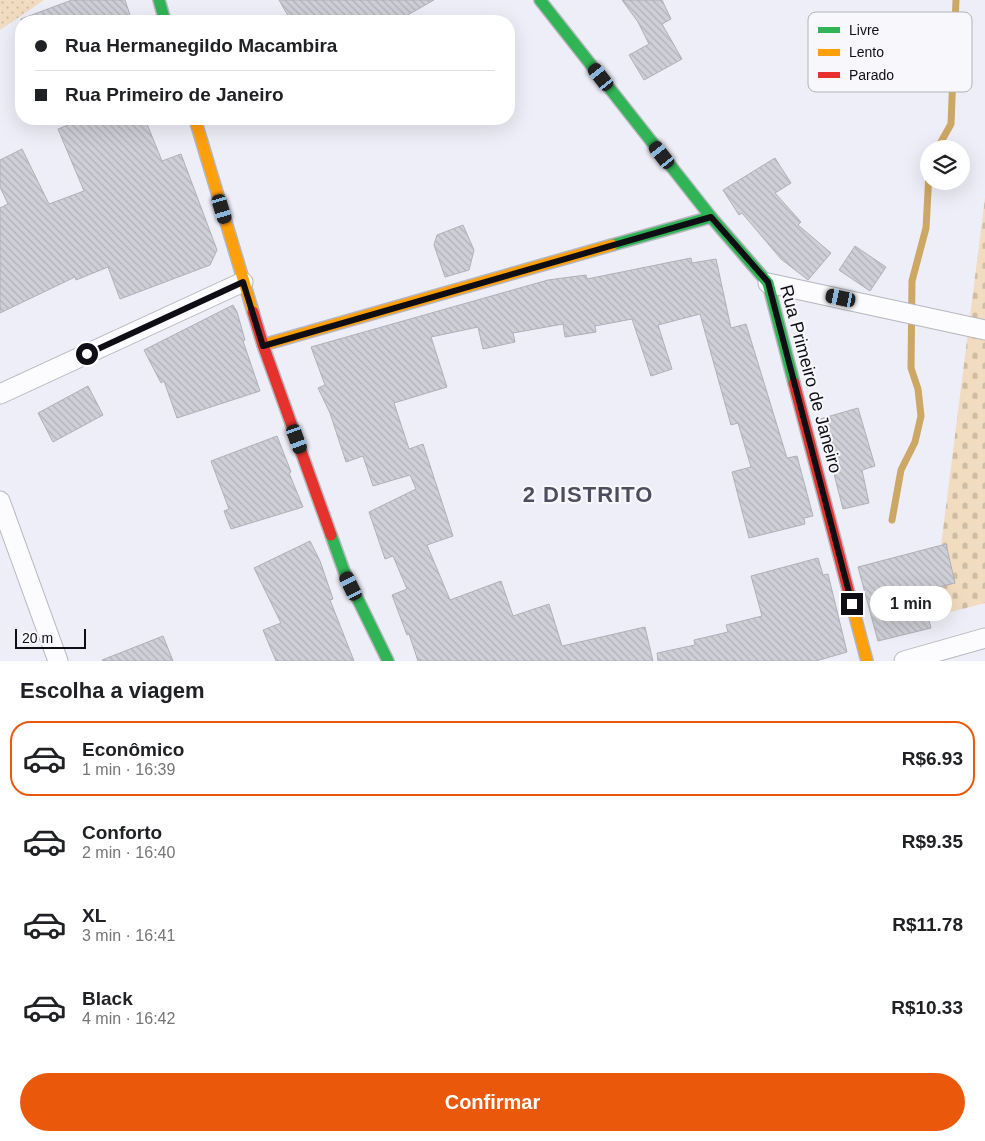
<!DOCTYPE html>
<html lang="pt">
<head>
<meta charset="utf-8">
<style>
	body { margin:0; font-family:Arial,sans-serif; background:#f6f6f6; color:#202124; height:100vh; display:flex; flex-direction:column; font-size:19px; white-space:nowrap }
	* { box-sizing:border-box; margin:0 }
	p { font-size:16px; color:#757577 }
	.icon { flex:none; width:28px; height:28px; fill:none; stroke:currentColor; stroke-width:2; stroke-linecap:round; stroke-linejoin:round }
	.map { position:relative; height:661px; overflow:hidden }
	.details { display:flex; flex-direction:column; background:#fff; flex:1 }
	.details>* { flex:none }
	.hud { position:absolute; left:15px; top:15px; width:500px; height:110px; border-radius:20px; box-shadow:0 5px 20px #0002; display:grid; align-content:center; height:110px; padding:0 20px; background:#fff }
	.buttons { position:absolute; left:920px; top:140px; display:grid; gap:10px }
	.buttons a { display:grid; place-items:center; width:50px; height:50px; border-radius:50%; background:#fff; box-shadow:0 5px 20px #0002; font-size:25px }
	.scale { position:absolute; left:15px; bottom:12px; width:71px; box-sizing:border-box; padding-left:5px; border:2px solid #0f0e15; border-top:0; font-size:14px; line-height:18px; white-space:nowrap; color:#0f0e15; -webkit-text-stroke:4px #f8f8fc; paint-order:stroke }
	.end { position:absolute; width:22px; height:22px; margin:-11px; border:6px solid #0f0e15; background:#fff; box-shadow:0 0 0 2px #fff }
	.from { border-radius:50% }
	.bubble { position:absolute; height:35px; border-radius:18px; background:#fff; box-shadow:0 5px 20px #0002; font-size:16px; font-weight:800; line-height:35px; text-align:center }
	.car { position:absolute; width:15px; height:30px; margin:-15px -8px; border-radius:6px; box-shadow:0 0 4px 1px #0007; background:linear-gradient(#222 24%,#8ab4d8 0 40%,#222 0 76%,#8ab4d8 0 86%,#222 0) }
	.hud b { display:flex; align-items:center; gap:18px; height:48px; font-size:19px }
	.hud b+b { border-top:1px solid #e0e0e0 }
	.hud i { width:12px; height:12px; background:#202124 }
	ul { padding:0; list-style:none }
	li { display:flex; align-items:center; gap:15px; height:75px; margin:0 10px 8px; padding:0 10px; border:2px solid transparent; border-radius:20px }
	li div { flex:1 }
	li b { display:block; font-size:19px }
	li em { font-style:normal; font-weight:800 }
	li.active { border-color:#ea580c }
	li>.icon { width:45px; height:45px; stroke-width:1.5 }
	h2 { padding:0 20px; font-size:22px; line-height:60px }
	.button { display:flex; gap:10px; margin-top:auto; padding:10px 20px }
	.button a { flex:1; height:58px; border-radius:30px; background:#ea580c; color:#fff; font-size:20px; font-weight:800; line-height:58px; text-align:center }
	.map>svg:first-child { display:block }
</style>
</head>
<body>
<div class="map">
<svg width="985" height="661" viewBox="0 0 985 661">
	<defs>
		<pattern id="cemetery-stones" width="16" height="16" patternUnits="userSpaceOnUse" patternTransform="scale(1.25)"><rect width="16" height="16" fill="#f2dcbf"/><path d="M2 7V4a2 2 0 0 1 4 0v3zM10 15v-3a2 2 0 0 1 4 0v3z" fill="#cebca3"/></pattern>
		<pattern id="park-dots" width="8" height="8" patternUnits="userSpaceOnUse" patternTransform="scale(1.25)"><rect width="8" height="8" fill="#f2dcbf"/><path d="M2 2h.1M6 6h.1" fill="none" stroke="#cebca3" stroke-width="1.8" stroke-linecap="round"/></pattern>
		<pattern id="building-back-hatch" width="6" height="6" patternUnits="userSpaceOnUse" patternTransform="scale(1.25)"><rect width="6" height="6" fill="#cfcfd7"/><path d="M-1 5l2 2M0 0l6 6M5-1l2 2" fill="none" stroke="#b1b1b8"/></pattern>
	</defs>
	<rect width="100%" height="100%" fill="#eeeef8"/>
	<!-- cemetery -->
	<path fill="url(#cemetery-stones)" d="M985,198V603L932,617Z"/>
	<!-- park -->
	<path fill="url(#park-dots)" d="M0,0H44L0,30Z"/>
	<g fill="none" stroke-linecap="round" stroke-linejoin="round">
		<!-- stream -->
		<g stroke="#cda764" stroke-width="7">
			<path d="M937,149L951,124L956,0"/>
			<path d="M892,520L901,470L915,442L921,416L918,389L911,368L912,281L926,228L929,173"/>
		</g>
	</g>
	<!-- building -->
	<g fill="url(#building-back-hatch)" stroke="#b0b0b8">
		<path d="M72,0H125L132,21H21V19Z"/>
		<path d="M279,0H434L397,21H291Z"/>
		<path d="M622,0H662L671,19L662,24L682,59L644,80L629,55L649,44L638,22Z"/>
		<path d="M83,119H145L162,161L181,154L217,250L210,265L120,299L108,267L76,280L75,277L0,313V208L8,204L0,187V160L22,149L49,204L84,191L58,129Z"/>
		<path d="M775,158L791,183L775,193L801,222L798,225L831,253L808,280L781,259L742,213L739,215L723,190Z"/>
		<path d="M463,225L474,250L469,270L445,277L434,245L437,235Z"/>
		<path d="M855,246L886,267L870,291L839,270Z"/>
		<path d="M691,258L692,263L716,259L731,328L746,324L787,458L797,456L813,516L804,518L805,524L749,538L732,472L751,467L738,423L731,425L700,314L658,325L672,369L651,376L632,319L595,326L596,332L565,337L563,324L513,333L515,342L483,349L478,327L431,337L447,387L394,403L409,449L423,444L453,536L427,545L450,600L501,581L513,616L549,604L562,646L645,627L653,661H418L409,634L407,635L392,595L407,589L393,556L385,559L369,512L416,489L410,475L373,486L363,456L346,462L330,413L318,388L325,385L311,347L548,280L586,275L587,279Z"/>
		<path d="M233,305L237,312L245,340L243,341L260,391L177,418L164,381L161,383L144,350Z"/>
		<path d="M88,386L103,415L53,442L38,413Z"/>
		<path d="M858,408L875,466L862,470L869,503L843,509L820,419Z"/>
		<path d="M277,436L291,472L289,473L303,507L231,529L224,511L229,509L211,461Z"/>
		<path d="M310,541L320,561L333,599L330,600L354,661H276L263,630L281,623L254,568Z"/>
		<path d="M946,544L955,583L922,591L931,628L878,641L858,567Z"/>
		<path d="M818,558L823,575L828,574L847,652L816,661H658L657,653L695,645L694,640L728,632L726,625L762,616L751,576Z"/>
		<path d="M163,636L173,661H103L102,660Z"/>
	</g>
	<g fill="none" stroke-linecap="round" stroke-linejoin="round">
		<defs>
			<g id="street">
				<path d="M768,283L985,330"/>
				<path d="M0,394L243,282"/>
				<path d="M0,501L58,661"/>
				<path d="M904,661L985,638"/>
			</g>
			<g id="fast">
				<path d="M159,0L165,21"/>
				<path d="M540,0L711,217L768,283L794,383"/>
				<path d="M612,245L711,217"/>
				<path d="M331,535L344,571L388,661"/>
			</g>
			<g id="slow">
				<path d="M195,119L253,312"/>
				<path d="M263,345L612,245"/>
				<path d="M850,597L867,661"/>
			</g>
			<g id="jam">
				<path d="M253,312L263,345L331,535"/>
				<path d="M794,383L850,597"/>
			</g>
		</defs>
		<!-- street casing -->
		<use href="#street" stroke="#b6b6be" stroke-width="21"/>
		<!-- fast casing -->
		<use href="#fast" stroke="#b6b6be" stroke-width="14"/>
		<!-- slow casing -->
		<use href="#slow" stroke="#b6b6be" stroke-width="14"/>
		<!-- jam casing -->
		<use href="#jam" stroke="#b6b6be" stroke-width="14"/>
		<!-- street -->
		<use href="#street" stroke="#fcfcfe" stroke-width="19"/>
		<!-- fast -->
		<use href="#fast" stroke="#30b455" stroke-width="11"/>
		<!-- slow -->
		<use href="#slow" stroke="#ff9f0a" stroke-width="11"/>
		<!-- jam -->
		<use href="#jam" stroke="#e5322d" stroke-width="11"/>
	</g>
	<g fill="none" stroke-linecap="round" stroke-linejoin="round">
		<!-- route -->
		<path stroke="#0f0e15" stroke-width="6" d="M87,354L243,282L263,346L711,217L768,282L852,604"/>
	</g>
	<g text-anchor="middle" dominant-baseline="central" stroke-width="4" stroke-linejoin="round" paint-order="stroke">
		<!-- street labels -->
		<g font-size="18" fill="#0f0e15" stroke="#f8f8fc">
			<text transform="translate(811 379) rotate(75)">Rua Primeiro de Janeiro</text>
		</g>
		<!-- district labels -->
		<g font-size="22" font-weight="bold" letter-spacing="1" fill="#4e4d5d" stroke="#f8f8fc">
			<text x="588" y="494">2 DISTRITO</text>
		</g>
	</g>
	<!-- legend -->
	<rect x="808" y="12" width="164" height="80" rx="8" fill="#f8f8fc" stroke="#b2b2b7" stroke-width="1"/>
	<rect x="818" y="27" width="22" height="6" fill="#30b455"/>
	<rect x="818" y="49" width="22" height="7" fill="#ff9f0a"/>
	<rect x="818" y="72" width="22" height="6" fill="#e5322d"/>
	<g font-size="14" fill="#0f0e15">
		<text x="849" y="35">Livre</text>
		<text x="849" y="57">Lento</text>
		<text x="849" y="80">Parado</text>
	</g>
</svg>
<div class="buttons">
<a><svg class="icon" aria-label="layers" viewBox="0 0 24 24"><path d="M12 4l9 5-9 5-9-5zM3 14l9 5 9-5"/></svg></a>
</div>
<div class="scale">20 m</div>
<i class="end from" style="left:87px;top:354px"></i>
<i class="end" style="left:852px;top:604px"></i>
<div class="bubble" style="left:870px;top:586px;width:82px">1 min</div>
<i class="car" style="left:601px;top:77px;rotate:322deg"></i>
<i class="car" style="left:662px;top:155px;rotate:322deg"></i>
<i class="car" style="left:222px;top:209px;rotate:163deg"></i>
<i class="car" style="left:841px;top:298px;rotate:282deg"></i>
<i class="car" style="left:297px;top:439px;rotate:160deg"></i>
<i class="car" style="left:351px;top:586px;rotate:334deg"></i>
<div class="hud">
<b><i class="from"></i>Rua Hermanegildo Macambira</b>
<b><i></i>Rua Primeiro de Janeiro</b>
</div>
</div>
<section class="details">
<h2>Escolha a viagem</h2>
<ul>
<li class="active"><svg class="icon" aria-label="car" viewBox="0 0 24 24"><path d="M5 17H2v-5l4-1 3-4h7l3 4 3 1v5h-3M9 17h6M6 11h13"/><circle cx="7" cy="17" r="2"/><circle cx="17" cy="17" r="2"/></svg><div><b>Econômico</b><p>1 min · 16:39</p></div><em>R$6.93</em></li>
<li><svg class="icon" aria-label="car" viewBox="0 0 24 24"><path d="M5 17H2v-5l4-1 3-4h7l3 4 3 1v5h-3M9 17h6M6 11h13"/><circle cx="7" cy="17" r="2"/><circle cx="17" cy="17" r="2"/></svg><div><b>Conforto</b><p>2 min · 16:40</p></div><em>R$9.35</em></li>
<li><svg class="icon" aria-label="car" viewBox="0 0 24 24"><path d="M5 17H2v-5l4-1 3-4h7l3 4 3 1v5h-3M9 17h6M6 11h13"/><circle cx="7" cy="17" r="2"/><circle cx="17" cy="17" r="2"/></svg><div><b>XL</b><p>3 min · 16:41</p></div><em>R$11.78</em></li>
<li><svg class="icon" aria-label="car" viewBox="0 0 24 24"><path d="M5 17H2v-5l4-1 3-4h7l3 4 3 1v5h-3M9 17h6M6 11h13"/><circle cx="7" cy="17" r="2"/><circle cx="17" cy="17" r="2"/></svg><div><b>Black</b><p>4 min · 16:42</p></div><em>R$10.33</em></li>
</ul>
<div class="button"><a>Confirmar</a></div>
</section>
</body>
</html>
